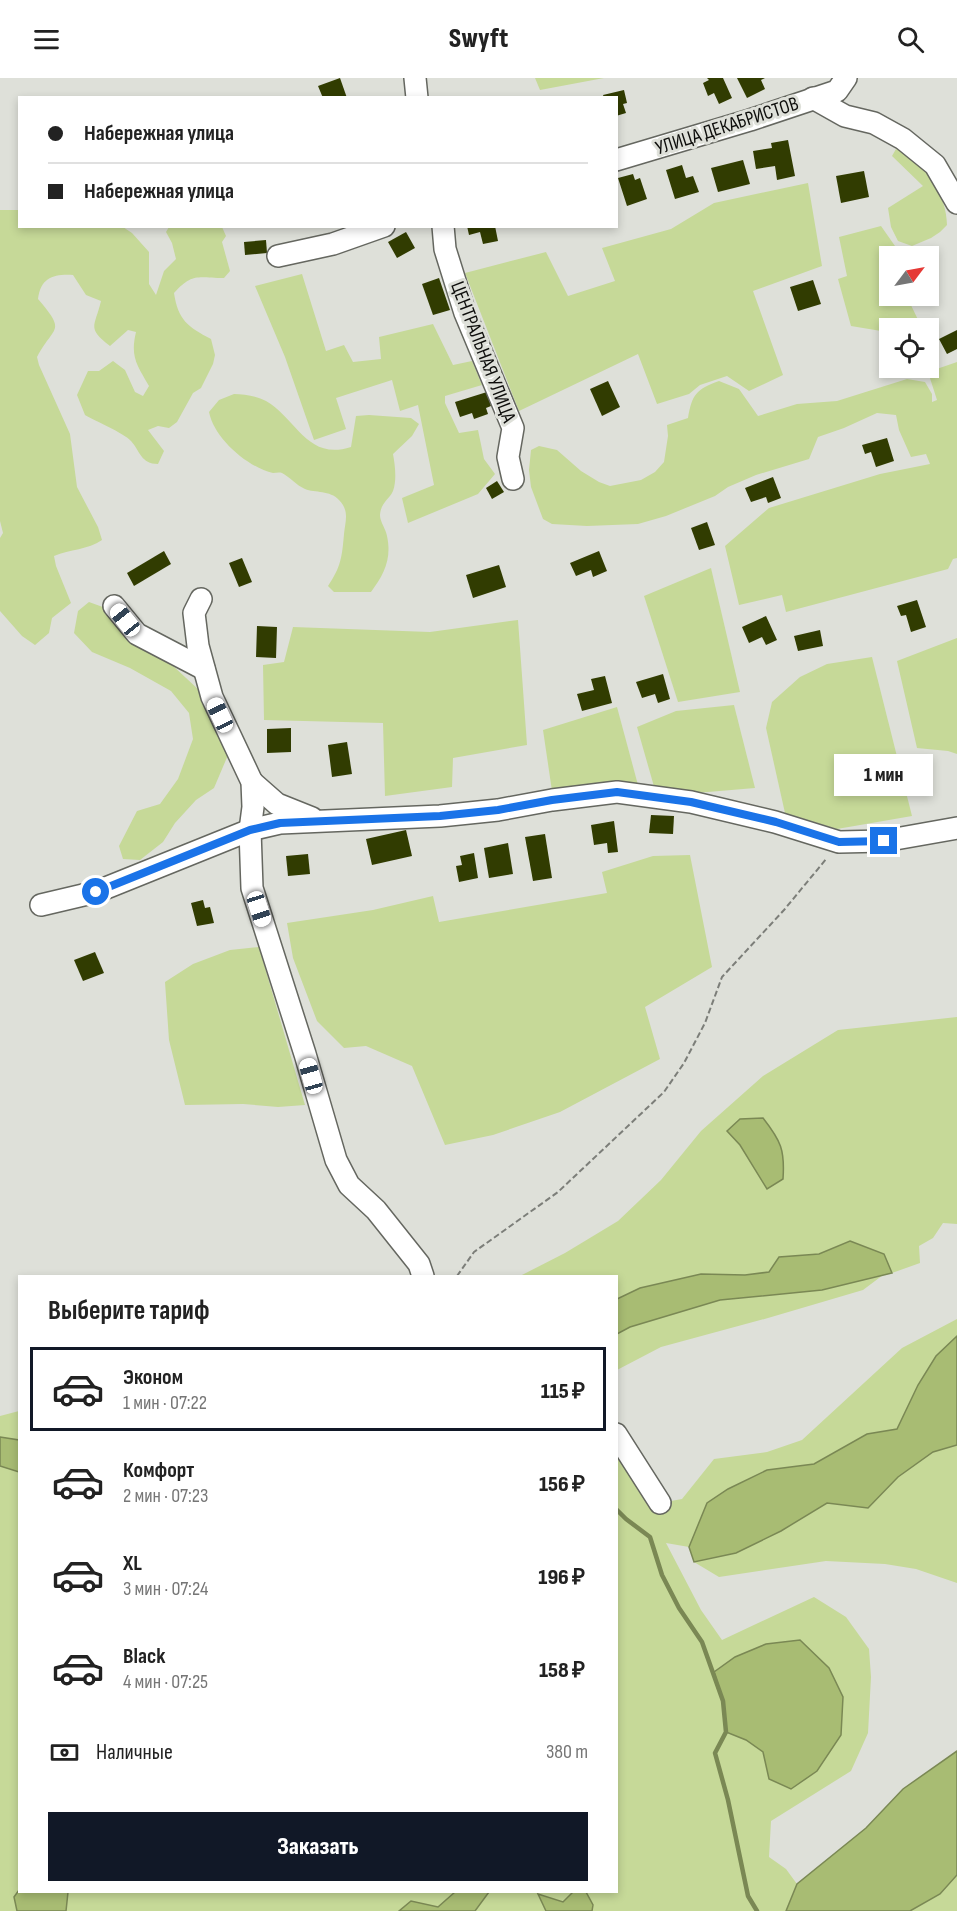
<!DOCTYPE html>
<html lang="ru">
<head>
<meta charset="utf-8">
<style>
	body { margin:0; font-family:"Sofia Sans Condensed",sans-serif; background:#f6f6f6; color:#222; height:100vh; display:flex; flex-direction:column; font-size:22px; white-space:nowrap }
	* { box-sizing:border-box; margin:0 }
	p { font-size:20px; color:#767676 }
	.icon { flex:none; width:33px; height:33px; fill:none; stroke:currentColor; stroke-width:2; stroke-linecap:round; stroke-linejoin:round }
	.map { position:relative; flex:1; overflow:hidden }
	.panel { position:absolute; left:18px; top:1197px; width:600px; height:618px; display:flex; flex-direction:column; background:#fff; border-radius:0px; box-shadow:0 3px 9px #0003 }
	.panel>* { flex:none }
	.guide { position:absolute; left:18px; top:18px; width:600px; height:132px; border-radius:0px; box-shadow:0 3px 9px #0003; display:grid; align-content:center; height:132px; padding:0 30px; background:#fff }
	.needle { width:39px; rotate:58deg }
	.tools { position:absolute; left:879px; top:168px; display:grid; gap:12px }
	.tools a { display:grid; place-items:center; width:60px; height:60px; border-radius:0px; background:#fff; box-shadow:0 3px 9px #0003; font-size:30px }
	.end { position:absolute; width:27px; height:27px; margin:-14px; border:8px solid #1a73e8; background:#fff; box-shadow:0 0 0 3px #fff }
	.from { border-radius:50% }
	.bubble { position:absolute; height:42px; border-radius:0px; background:#fff; box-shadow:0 3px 9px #0003; font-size:20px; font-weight:800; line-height:42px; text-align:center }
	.car { position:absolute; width:18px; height:36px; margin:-18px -9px; border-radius:8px; box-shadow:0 0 4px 2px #0007; background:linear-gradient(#fff 24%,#345 0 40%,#fff 0 76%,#345 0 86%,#fff 0) }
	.guide b { display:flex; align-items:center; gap:21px; height:57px; font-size:22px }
	.guide b+b { border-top:2px solid #e0e0e0 }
	.guide i { width:15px; height:15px; background:#222 }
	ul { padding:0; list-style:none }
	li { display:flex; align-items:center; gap:18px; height:84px; margin:0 12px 9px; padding:0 18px; border:3px solid transparent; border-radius:0px }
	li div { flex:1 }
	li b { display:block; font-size:22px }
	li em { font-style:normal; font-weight:800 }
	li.on { border-color:#111827 }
	li>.icon { width:54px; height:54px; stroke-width:1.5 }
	h2 { padding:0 30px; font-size:27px; line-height:72px }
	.pay { display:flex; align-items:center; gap:15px; height:66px; padding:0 30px; font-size:22px }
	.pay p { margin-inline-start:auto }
	.primary-button { display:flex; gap:12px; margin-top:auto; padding:12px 30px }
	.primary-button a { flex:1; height:69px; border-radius:0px; background:#111827; color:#fff; font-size:24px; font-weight:800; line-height:69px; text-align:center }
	header { display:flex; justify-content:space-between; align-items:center; height:78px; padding:0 30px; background:#fff; font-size:27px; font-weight:800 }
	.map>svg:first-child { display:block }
</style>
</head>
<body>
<header><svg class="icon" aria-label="menu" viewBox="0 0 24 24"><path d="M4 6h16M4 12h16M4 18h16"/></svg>Swyft<svg class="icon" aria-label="search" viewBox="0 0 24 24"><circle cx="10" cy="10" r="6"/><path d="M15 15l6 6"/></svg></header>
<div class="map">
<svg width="957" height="1833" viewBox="0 0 957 1833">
	<rect width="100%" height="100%" fill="#dee0d9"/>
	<!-- green -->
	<g fill="#c6d998">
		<path d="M535,0H604L540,12Z"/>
		<path d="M896,71C925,80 947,118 947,147L940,154L931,160L912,168L898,163L891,149L888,130L923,108L892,78Z"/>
		<path d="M808,105L822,188L753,213L783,297L749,313L727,298L700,307L689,316L657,326L638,276L519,333L465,195L546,174L568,218L615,203L602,170L671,151L714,125Z"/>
		<path d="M0,132H19L20,148L123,149L132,155L149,174V206L156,217L164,193L176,181L172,165L166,154L169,149H222L226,158L222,164L230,193L224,200C198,200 193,194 174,215C178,242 188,249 211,261L215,277L213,286L201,310L193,315L177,344L169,350L158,348L148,352L164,373L158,386C141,386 140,373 131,363C124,355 95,343 85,337L77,317L88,293H99L113,283L125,292L135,314L143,318L149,308C137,287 130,279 136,254L128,252L110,268C86,249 95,249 101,223L86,217L73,197C54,196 41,199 38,221C67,255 54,247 37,279L39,287L70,356L77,409L98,449L102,462C88,472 70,471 54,478L56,488L71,525L52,540L49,555L35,567L22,558L0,533V460L3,455L0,443Z"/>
		<path d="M881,148L902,178H890V218H917L909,223L922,250H890L889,261L881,253L851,248L838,201L847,198L839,159Z"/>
		<path d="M302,196L326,273L344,267L353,284L381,281L379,259L433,246L453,287L472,283L482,307L445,318V325L459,355L478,352L484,381L495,396L478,416L408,445L402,420L434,407L418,327L400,333L392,302L336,320L346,351L314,362L285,279L255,208Z"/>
		<path d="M957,284V480L953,481L948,491L786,534L782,517L739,527L725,468L769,430L880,396L930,386L926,376L911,379L899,352L896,337L877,335L844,350L818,359L809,381L756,397L728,409L715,418L666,438L638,446L587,448L552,446L543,441L531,409L529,392L531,372L539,368L557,372L581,393L599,404L610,408L641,402L655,394L664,384L668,358L667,347L688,340C692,317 696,311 719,303L739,311L758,338L797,326L837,323L907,301L925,304L932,316V324L937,322L928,294Z"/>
		<path d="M234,316C244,316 257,318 266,323C297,341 307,383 351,369L356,338L369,337L411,340L419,346L412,358L393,376C395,387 397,402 393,413C389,422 381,424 380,437C380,444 386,451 387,458C392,481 384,497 371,514H334L328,508C341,489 342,479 344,456C345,444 350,433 339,422C330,412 315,415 305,411C296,407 290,399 282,395C279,394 276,395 273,395C247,389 214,360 209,334L219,322Z"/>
		<path d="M711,490L740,614L678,624L644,518Z"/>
		<path d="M89,524L111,532L128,560L171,586L200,613L228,677L214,710L196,722L175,745L163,764L140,782L123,781L119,768L137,733L160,726L178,701L193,661L189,635L171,613L130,590L92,574L74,555L78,533Z"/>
		<path d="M518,542L527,667L453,680L452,709L385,718L383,645L264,642L263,587L284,584L293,549L430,554Z"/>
		<path d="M957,560V676L948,673L917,670L897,583Z"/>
		<path d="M872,579L912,738L837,751L785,735L766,650L772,624L800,599L827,586Z"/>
		<path d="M734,627L755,710L696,715L655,712L637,649L676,633Z"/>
		<path d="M617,629L638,707L552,713L543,652Z"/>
		<path d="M690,777L712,889L645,929L660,981L560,1034L493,1057L445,1067L412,988L366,968L344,970L317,943L293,880L287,845L373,832L433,818L439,844L607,815L602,794L653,778Z"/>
		<path d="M259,869L305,1027L278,1029L243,1026L185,1027L169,962L165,904L193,886L230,872Z"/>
		<path d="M957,939V1146L943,1145L933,1160L919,1168L920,1185L892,1195L884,1176L850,1163L819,1176L779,1179L769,1194L745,1197L701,1196L640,1210L617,1221L616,1198H520L565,1175L618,1143L661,1102L701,1053L763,998L838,952Z"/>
		<path d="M883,1197L863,1212L768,1240L661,1269L617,1292V1256L630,1249L720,1222L822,1212Z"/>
		<path d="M957,1241V1258L936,1279L918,1307L897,1351L867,1356L814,1386L767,1392L707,1426L689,1469L666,1465L701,1532L722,1562L814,1519L846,1539L869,1571L871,1599L868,1655L851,1693L771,1743L769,1779L786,1791L797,1806L786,1833H0V1338L19,1333L20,1814H616L617,1362L660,1425L682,1421L714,1381L767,1374L802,1362L902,1270Z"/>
		<path d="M957,1367V1505L916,1491L885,1486L826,1483L719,1499L694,1484L736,1475L781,1453L827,1425L868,1430L898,1399L933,1374Z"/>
		<path d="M957,1797V1833H910L940,1816Z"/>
	</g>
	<!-- water -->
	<g fill="#a8bc73" stroke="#7a8854" stroke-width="1.5">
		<path d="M763,1040C781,1063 785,1072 783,1101L767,1111L740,1067L727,1053L740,1041Z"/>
		<path d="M850,1163L884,1176L892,1195L822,1212L720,1222L630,1249L617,1256V1221L640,1210L701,1196L745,1197L769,1194L779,1179L819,1176Z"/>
		<path d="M957,1258V1367L933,1374L898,1399L868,1430L827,1425L781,1453L736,1475L694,1484L689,1469L707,1425L728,1411L767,1392L814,1386L867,1356L897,1351L918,1307L936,1278Z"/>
		<path d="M0,1359L19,1362V1394L0,1388Z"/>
		<path d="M800,1562L829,1590L843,1619L841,1657L817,1693L791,1711L769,1701L763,1674L746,1662L726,1654L723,1623L714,1594L735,1579L766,1566Z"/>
		<path d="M957,1673V1797L940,1816L910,1833H786L797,1806L866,1750L903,1711Z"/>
		<path d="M19,1812L68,1814L66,1833H17L14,1819Z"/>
		<path d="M455,1814H489L475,1833H399L411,1823L438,1829Z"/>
		<path d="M573,1814H586L593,1827L592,1833H546L538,1816L563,1824Z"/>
	</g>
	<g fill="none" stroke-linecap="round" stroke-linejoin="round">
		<!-- stream -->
		<path stroke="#7a8854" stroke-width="4.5" d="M616,1431L626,1441L650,1459L662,1497L679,1530L702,1564L723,1623L726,1654L715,1675L728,1722L748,1818L757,1833"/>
	</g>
	<!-- building -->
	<g fill="#313c01">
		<path d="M340,0L347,20H323L318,8Z"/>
		<path d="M707,0H723L732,20L719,26L714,15L708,18L703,5L709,2Z"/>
		<path d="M737,0H765L761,2L765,11L747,20Z"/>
		<path d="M624,12L627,25L623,26L626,35L616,38V20H604L603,17Z"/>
		<path d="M788,62L795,98L777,102L775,88L756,91L753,73L772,70L771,65Z"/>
		<path d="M743,82L750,106L718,114L711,90Z"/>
		<path d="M682,87L686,100L693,98L699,114L675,121L666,92Z"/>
		<path d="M864,93L869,119L841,125L836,98Z"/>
		<path d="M633,96L635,102L640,100L647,121L627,128L618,100Z"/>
		<path d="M467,148H495L498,163L483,166L480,154L469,157Z"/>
		<path d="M406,154L415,170L397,180L388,164Z"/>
		<path d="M266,162L267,175L245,177L244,164Z"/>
		<path d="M439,200L450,232L433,237L422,206Z"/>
		<path d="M813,202L821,226L798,233L790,209Z"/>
		<path d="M957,252V271L947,276L939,261Z"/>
		<path d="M608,303L620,329L602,338L590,311Z"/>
		<path d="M487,314L491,328L486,330L488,336L474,341L472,335L460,339L455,324Z"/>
		<path d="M887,360L894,383L876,389L871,374L865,376L862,367Z"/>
		<path d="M773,399L781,420L768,425L766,419L751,424L745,410Z"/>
		<path d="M497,403L504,414L492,421L486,410Z"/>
		<path d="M707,444L715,467L699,472L691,450Z"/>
		<path d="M164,473L171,486L134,508L127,495Z"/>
		<path d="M599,473L607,493L593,499L591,492L576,498L570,485Z"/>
		<path d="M242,480L252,504L239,509L229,485Z"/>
		<path d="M499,487L506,509L473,520L466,497Z"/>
		<path d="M917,522L926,549L911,554L906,537L901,538L897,528Z"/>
		<path d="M766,538L777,562L766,567L762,559L749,565L742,549Z"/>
		<path d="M257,548L277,549L276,580L256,579Z"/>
		<path d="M820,552L823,568L798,573L794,558Z"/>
		<path d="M663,596L670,621L658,625L655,616L642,620L636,604Z"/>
		<path d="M605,598L612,625L582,633L577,616L594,612L591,601Z"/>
		<path d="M291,650V674L267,675V651Z"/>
		<path d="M347,664L352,696L332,699L328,667Z"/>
		<path d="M651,737L674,738L673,756L649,755Z"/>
		<path d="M614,743L618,774L608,775L607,765L594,767L591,747Z"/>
		<path d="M406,752L412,778L372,787L366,761Z"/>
		<path d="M545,756L552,800L533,803L525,759Z"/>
		<path d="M508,765L513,796L489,800L484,770Z"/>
		<path d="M474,775L478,800L459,804L456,788L462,787L460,778Z"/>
		<path d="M308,776L310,796L288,798L286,778Z"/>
		<path d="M203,822L205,830L210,829L214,845L197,848L191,825Z"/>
		<path d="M95,874L104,895L83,903L74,882Z"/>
	</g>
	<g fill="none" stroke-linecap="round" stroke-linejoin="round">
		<defs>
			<g id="minor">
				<path d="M415,0L417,20"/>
				<path d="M813,20L845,38L874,45L903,61L935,87L957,125"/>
				<path d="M616,82L750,42L837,13L846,0"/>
				<path d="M443,148L445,171L465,235L513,350L508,379L513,401"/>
				<path d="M278,178L333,166L384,148"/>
				<path d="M201,521L194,535L198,568L212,619L252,704L253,729L250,752L252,810L305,976L336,1082L349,1107L376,1132L419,1186L423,1198"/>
				<path d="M114,528L137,556L204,591"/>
				<path d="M252,704L277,726L312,740"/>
				<path d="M41,827L96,814L250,752L280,745L440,738L498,732L552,722L617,714L691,724L775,744L839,764L884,763L957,750"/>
				<path d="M616,1356L660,1425"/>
			</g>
		</defs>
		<!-- minor casing -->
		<use href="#minor" stroke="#656760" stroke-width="24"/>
		<!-- path -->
		<path stroke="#7c7e79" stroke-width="2" stroke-dasharray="6 3" stroke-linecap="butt" d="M457,1198L474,1174L558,1114L664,1014L684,985L705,945L722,899L784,832L827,780"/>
		<!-- minor -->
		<use href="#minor" stroke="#fff" stroke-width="21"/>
	</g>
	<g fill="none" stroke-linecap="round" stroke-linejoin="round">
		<!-- route -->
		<path stroke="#1a73e8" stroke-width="8" d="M96,814L250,752L280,745L440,738L498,732L552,722L617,714L691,724L776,744L839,764L884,763"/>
	</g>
	<g text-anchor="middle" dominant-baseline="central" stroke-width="6" stroke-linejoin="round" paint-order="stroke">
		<!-- street labels -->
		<g font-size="20" fill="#0d0d0b" stroke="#dee0d9">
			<text transform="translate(727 48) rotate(-18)">УЛИЦА ДЕКАБРИСТОВ</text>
			<text transform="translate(483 274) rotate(69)">ЦЕНТРАЛЬНАЯ УЛИЦА</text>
		</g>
	</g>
</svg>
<div class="tools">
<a><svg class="needle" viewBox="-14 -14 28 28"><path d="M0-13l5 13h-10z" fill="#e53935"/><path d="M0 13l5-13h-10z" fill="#767676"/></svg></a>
<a><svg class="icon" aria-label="locate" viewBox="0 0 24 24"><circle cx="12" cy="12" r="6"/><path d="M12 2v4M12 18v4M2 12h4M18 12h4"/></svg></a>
</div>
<i class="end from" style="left:96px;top:814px"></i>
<i class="end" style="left:884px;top:763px"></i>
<div class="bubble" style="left:834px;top:676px;width:99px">1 мин</div>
<i class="car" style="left:125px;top:542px;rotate:321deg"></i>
<i class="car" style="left:220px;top:637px;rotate:335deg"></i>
<i class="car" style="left:259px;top:831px;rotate:162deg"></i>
<i class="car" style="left:311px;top:998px;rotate:344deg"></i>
<div class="guide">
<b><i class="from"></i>Набережная улица</b>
<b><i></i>Набережная улица</b>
</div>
<section class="panel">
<h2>Выберите тариф</h2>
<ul>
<li class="on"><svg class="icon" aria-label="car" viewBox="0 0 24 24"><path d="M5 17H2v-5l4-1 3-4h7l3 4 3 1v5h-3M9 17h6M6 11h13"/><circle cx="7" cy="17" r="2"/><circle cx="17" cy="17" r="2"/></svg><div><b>Эконом</b><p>1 мин · 07:22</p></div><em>115 ₽</em></li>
<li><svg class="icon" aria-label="car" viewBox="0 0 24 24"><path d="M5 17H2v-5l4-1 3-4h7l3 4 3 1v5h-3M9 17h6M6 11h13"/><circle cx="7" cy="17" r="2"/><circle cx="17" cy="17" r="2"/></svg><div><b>Комфорт</b><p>2 мин · 07:23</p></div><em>156 ₽</em></li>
<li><svg class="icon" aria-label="car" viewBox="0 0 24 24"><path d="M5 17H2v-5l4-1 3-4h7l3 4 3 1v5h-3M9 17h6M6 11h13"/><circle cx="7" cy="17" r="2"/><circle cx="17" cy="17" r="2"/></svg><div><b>XL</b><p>3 мин · 07:24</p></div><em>196 ₽</em></li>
<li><svg class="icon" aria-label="car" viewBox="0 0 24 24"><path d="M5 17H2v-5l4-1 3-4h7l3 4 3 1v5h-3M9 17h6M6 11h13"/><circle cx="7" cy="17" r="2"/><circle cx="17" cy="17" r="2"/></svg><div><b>Black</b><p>4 мин · 07:25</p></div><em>158 ₽</em></li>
</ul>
<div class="pay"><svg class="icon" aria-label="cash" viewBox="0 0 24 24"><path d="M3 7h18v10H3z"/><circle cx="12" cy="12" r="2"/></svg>Наличные<p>380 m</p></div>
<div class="primary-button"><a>Заказать</a></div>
</section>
</div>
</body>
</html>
